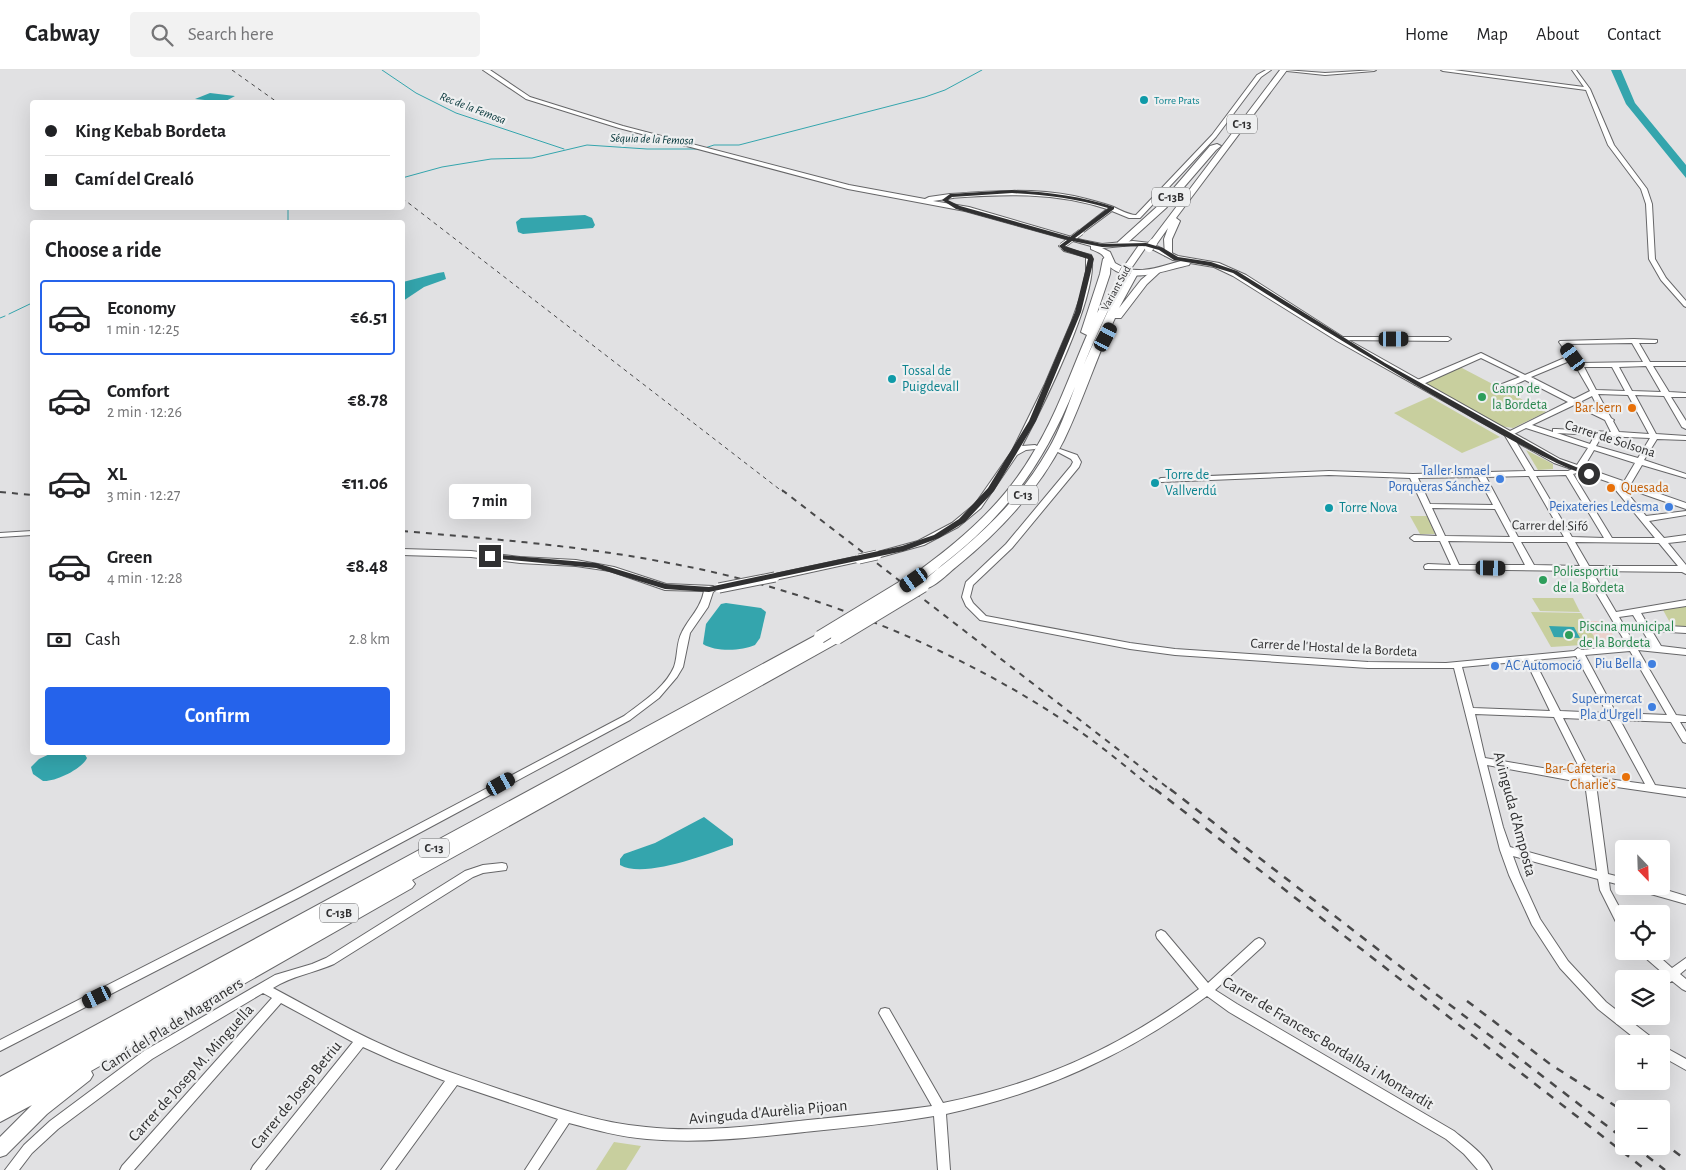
<!DOCTYPE html>
<html lang="en">
<head>
<meta charset="utf-8">
<style>
	body { margin:0; font-family:"Alegreya Sans",sans-serif; background:#f2f2f2; color:#202124; height:100vh; display:flex; flex-direction:column; font-size:19px; white-space:nowrap }
	* { box-sizing:border-box; margin:0 }
	p { font-size:16px; color:#757577 }
	.icon { flex:none; width:28px; height:28px; fill:none; stroke:currentColor; stroke-width:2; stroke-linecap:round; stroke-linejoin:round }
	.map { position:relative; flex:1; overflow:hidden }
	.details { position:absolute; left:30px; top:150px; width:375px; height:535px; display:flex; flex-direction:column; background:#fff; border-radius:5px; box-shadow:0 5px 20px #0002 }
	.details>* { flex:none }
	.banner { position:absolute; left:30px; top:30px; width:375px; height:110px; border-radius:5px; box-shadow:0 5px 20px #0002; display:grid; align-content:center; height:110px; padding:0 15px; background:#fff }
	.needle { width:32px; rotate:157deg }
	.fabs { position:absolute; left:1615px; top:770px; display:grid; gap:10px }
	.fabs a { display:grid; place-items:center; width:55px; height:55px; border-radius:5px; background:#fff; box-shadow:0 5px 20px #0002; font-size:25px }
	.end { position:absolute; width:22px; height:22px; margin:-11px; border:6px solid #303031; background:#fff; box-shadow:0 0 0 2px #fff }
	.from { border-radius:50% }
	.bubble { position:absolute; height:35px; border-radius:5px; background:#fff; box-shadow:0 5px 20px #0002; font-size:16px; font-weight:600; line-height:35px; text-align:center }
	.car { position:absolute; width:15px; height:30px; margin:-15px -8px; border-radius:6px; box-shadow:0 0 4px 1px #0007; background:linear-gradient(#222 24%,#8ab4d8 0 40%,#222 0 76%,#8ab4d8 0 86%,#222 0) }
	.banner b { display:flex; align-items:center; gap:18px; height:48px; font-size:19px }
	.banner b+b { border-top:1px solid #e0e0e0 }
	.banner i { width:12px; height:12px; background:#202124 }
	ul { padding:0; list-style:none }
	li { display:flex; align-items:center; gap:15px; height:75px; margin:0 10px 8px; padding:0 5px; border:2px solid transparent; border-radius:5px }
	li div { flex:1 }
	li b { display:block; font-size:19px }
	li em { font-style:normal; font-weight:600 }
	li.selected { border-color:#2563eb }
	li>.icon { width:45px; height:45px; stroke-width:1.5 }
	h2 { padding:0 15px; font-size:22px; line-height:60px }
	.pay { display:flex; align-items:center; gap:12px; height:55px; padding:0 15px; font-size:19px }
	.pay p { margin-inline-start:auto }
	.cta { display:flex; gap:10px; margin-top:auto; padding:10px 15px }
	.cta a { flex:1; height:58px; border-radius:5px; background:#2563eb; color:#fff; font-size:20px; font-weight:600; line-height:58px; text-align:center }
	header { display:flex; align-items:center; gap:30px; box-sizing:border-box; height:70px; padding:0 25px; background:#fff; border-bottom:1px solid #e0e0e0 }
	header strong { font-size:24px }
	nav { display:flex; gap:28px; margin-inline-start:auto; font-size:18px }
	.search { width:350px; height:45px; background:#f2f2f2; display:flex; align-items:center; gap:12px; box-sizing:border-box; padding:0 18px; border-radius:5px; color:#757577; font-size:19px }
	.map>svg:first-child { display:block }
</style>
</head>
<body>
<header>
<strong>Cabway</strong>
<div class="search"><svg class="icon" aria-label="search" viewBox="0 0 24 24"><circle cx="10" cy="10" r="6"/><path d="M15 15l6 6"/></svg>Search here</div>
<nav><a>Home</a><a>Map</a><a>About</a><a>Contact</a></nav>
</header>
<div class="map">
<svg width="1686" height="1100" viewBox="0 0 1686 1100">
	<rect width="100%" height="100%" fill="#e1e1e3"/>
	<!-- education -->
	<path fill="#ebd1cb" d="M1585,551H1605L1617,572H1597Z"/>
	<!-- green -->
	<g fill="#c8cf9e">
		<path d="M1460,297L1546,342L1513,358L1500,356L1424,314Z"/>
		<path d="M1430,327L1500,367L1462,383L1394,343Z"/>
		<path d="M1526,380L1553,394V399L1538,400Z"/>
		<path d="M1410,446H1427L1435,464H1420Z"/>
		<path d="M1532,528H1573L1580,542L1540,541Z"/>
		<path d="M1686,536V558H1673L1663,540Z"/>
		<path d="M1531,542L1581,543L1598,574L1551,577Z"/>
		<path d="M614,1072L641,1076L626,1100H596Z"/>
	</g>
	<!-- water -->
	<g fill="#34a5ad">
		<path d="M1611,0H1621L1635,33L1686,95V108L1626,34Z"/>
		<path d="M210,23L235,26L224,32L195,29Z"/>
		<path d="M585,145L592,148L595,155L593,158L523,164L518,162L516,152L521,148Z"/>
		<path d="M438,203L444,202L446,209L424,217L403,231V212Z"/>
		<path d="M726,533L761,538L766,542L760,568L755,575C742,581 715,582 703,574L706,554L721,534Z"/>
		<path d="M1549,556L1574,557L1580,568L1554,567Z"/>
		<path d="M54,682L84,683L87,688C82,699 55,712 43,711L33,704L31,697L39,689Z"/>
		<path d="M704,747L733,769V775C708,784 644,809 620,795V789L624,784L655,773Z"/>
	</g>
	<g fill="none" stroke-linecap="round" stroke-linejoin="round">
		<!-- stream -->
		<g stroke="#34a5ad" stroke-width="1">
			<path d="M382,0L416,23L456,43L564,79"/>
			<path d="M705,78L714,75H739L925,27L945,20L982,0"/>
			<path d="M402,108L442,97L491,89L532,88L587,75L647,79H698"/>
			<path d="M288,138V152"/>
			<path d="M9,244L32,233"/>
			<path d="M0,248L5,246"/>
		</g>
		<defs>
			<g id="minor">
				<path d="M1266,0H1271L1261,7L1216,67L1140,148H1129L1112,141L1081,164L1079,163V161L1107,139C1054,122 1005,124 950,128L947,126L950,124C991,121 1033,118 1074,126C1087,129 1099,132 1111,136C1119,139 1128,145 1136,145L1212,65L1257,5Z"/>
				<path d="M1285,0L1325,3L1376,0L1374,1L1325,5L1287,1Z"/>
				<path d="M1441,0H1454L1584,17L1572,0H1576L1590,19L1614,75L1647,119L1652,134L1655,189L1666,208L1686,231V237L1684,236L1661,210L1649,189L1646,134L1641,119L1608,75L1586,20L1443,1Z"/>
				<path d="M1062,174L1068,179L1091,185C1101,221 1041,340 1022,376L1035,375L1039,377L1035,379L1026,380L1017,385L981,438L958,457L924,475L877,488L874,487L873,485L874,483L918,471L952,453L975,434L1012,381L1045,314L1071,253L1081,225L1086,202V187L1064,181L1059,176Z"/>
				<path d="M1340,267H1448L1451,269L1448,271L1338,270L1337,269Z"/>
				<path d="M1634,269L1657,270V272L1655,273H1639L1650,292H1686V296H1653L1669,322L1686,323V327H1671L1686,351V359L1682,357L1664,326L1635,325L1656,364L1686,366V370L1657,369L1644,390L1686,404V408L1642,395L1629,417H1623L1622,415L1635,393L1594,380L1581,402L1573,404L1612,468H1655L1610,413L1609,411L1610,409H1616L1646,446L1686,441V445L1649,451L1664,468L1686,465V471L1668,473L1686,495V504L1682,502L1592,501L1616,542L1686,530V536L1641,543L1648,555L1686,557V563L1652,561L1661,576L1686,579V585L1638,580L1676,645L1686,646V652H1680L1686,662V673L1683,672L1671,652L1620,650L1655,715L1686,719V727L1596,714L1608,804L1624,808V816L1609,812L1610,820L1624,846V861L1620,860L1600,820L1598,809L1513,786L1520,805L1540,849L1568,891L1606,932L1655,970L1657,974H1642L1598,939L1560,898L1532,855L1509,805L1500,780L1454,598H1368L1175,585L1130,579L980,550L966,536L962,527L966,512L1006,474L1071,396L1073,392L1071,389L1056,381L1060,379L1077,385L1081,392L1079,397L1012,478L973,515L970,527L973,533L986,546L1130,573L1175,579L1368,592L1446,593L1574,581L1578,578L1582,580L1627,575L1583,501L1425,499L1424,497L1425,495L1428,494L1451,495L1440,471H1414L1410,468L1414,465L1437,466L1410,408L1329,405L1161,412L1157,410L1161,408L1329,401L1413,404L1526,401L1504,364L1568,332L1525,310L1503,320H1497V316L1520,307L1481,288L1421,315H1415V311L1481,283L1525,305L1569,286L1559,272L1560,271ZM1632,273L1643,292L1581,293L1567,274ZM1572,290L1590,321L1574,329L1531,307ZM1646,296L1661,322L1632,321L1619,297ZM1584,297H1612L1625,321L1596,320ZM1598,324L1628,325L1649,364L1619,362L1613,351L1614,350L1611,348ZM1592,326L1601,343L1580,332ZM1574,335L1605,350L1611,362L1556,359H1553V362L1532,355ZM1526,358L1588,378L1575,398L1568,401H1534L1512,365ZM1557,363L1595,365L1590,374ZM1602,366L1650,368L1638,388L1596,376ZM1566,405L1604,468L1572,467L1536,406ZM1529,406L1564,467H1518L1486,407ZM1478,407L1493,435L1430,434L1418,408ZM1432,438L1495,439L1510,467L1445,466ZM1448,471L1513,472L1525,495H1459ZM1521,472H1567L1580,496L1534,495ZM1575,472L1659,473L1678,496H1589ZM1633,545L1651,575H1635L1619,547ZM1630,581L1667,645L1616,643L1585,585ZM1576,586L1607,643L1560,641L1534,590ZM1526,591L1550,641L1473,638L1462,597ZM1475,644L1554,647L1583,705L1485,688ZM1563,648L1610,650L1645,714L1593,707ZM1487,695L1585,713L1597,801L1510,777L1503,757Z"/>
				<path d="M32,461V465L0,467V463Z"/>
				<path d="M402,479L471,481L520,487L576,490L614,497L666,514L713,516L717,519L713,522L708,537L690,563L683,597L677,607L659,628L630,650L300,827L0,981V970L292,821L624,646C641,633 665,618 674,597C678,586 676,573 682,562C689,548 701,538 704,521L665,520L610,501L576,496L520,493L471,487L402,485Z"/>
				<path d="M859,486L863,489L862,491L775,510L771,507L775,504Z"/>
				<path d="M502,793L506,794L507,797L506,800L483,803L473,807L334,894C314,903 291,906 273,918C309,937 345,958 383,975C426,995 470,1009 514,1024C557,1038 600,1053 646,1057C700,1063 754,1056 808,1050C849,1046 890,1042 932,1036L879,943L881,939L885,938L889,939L943,1033C1041,1013 1119,978 1199,919L1157,868L1156,865L1157,862L1161,860L1165,862L1208,913L1255,870L1259,868L1263,870L1265,873L1263,876L1215,920L1237,934L1454,1061C1467,1072 1485,1084 1492,1100H1478L1464,1084L1446,1069L1229,942L1207,926C1127,985 1043,1023 946,1044L950,1100H938L934,1046C894,1053 854,1057 814,1061C759,1067 703,1074 647,1069C621,1067 595,1060 569,1053L538,1100H525L558,1049L457,1015L395,1100H381L445,1011L394,991L363,977L265,1100H251L253,1096L353,972L281,933L134,1100H120L122,1096L272,928L263,923L152,989L58,1059L32,1083L19,1100H5L24,1075L50,1051L144,981L275,905L312,894L326,888L465,801L483,795Z"/>
				<path d="M1632,816H1653L1686,826V834L1633,819Z"/>
				<path d="M1640,881H1653L1672,898L1686,888V899L1680,904L1686,909V921L1682,919L1672,911L1661,918V909H1658L1664,904L1641,884Z"/>
				<path d="M1661,975L1686,989V1000L1661,986Z"/>
			</g>
			<path id="major" d="M483,0H490L530,27L623,56L849,115L925,129L929,127L950,124H953V128L933,131L969,137L1082,170L1102,174L1133,171L1150,173L1178,186L1219,193L1246,205L1343,267L1560,389L1686,433V439L1554,393L1337,271L1233,206L1214,197L1190,193L1189,195C1165,200 1132,215 1110,197C1106,194 1106,191 1104,187C1102,183 1095,181 1091,179V176L965,141L848,119L619,58L526,29ZM1133,175L1148,177L1173,190L1181,191C1158,197 1137,207 1115,193L1110,182L1102,178Z"/>
			<g id="highway">
				<path d="M1280,0H1287L1176,148L1180,151L1172,169V184L1165,186L1164,169L1168,158L1156,175L1149,173Z"/>
				<path d="M1217,74L1221,76L1216,80L1166,138L1124,176H1118V172L1160,134L1210,76Z"/>
				<path d="M1139,175L1146,177L1130,200H1124L1123,198Z"/>
				<path d="M1107,186L1111,189L1110,204L1097,243L1102,234H1108L1110,236C1101,255 1092,275 1084,294L1108,241L1129,203L1137,205L1119,238L1141,210L1154,199L1161,201L1147,214L1121,248H1115C1096,288 1083,331 1064,370C1039,420 999,462 956,497C947,504 931,522 919,519L917,516L919,513C969,476 1017,435 1048,380C1060,360 1067,338 1075,317C1044,393 1008,444 942,495C934,502 921,516 910,513L908,510L910,507C958,473 1003,435 1033,383C1056,346 1070,304 1087,265L1081,262L1100,204L1103,189Z"/>
				<path d="M820,563L824,564L825,569L837,564L843,568L841,571L412,810L415,814L412,818L91,1001L93,1005L90,1010L47,1044L6,1085L0,1087V1067L32,1035L0,1052V1007Z"/>
			</g>
		</defs>
		<!-- minor casing -->
		<use href="#minor" stroke="#666668" stroke-width="2"/>
		<!-- major casing -->
		<use href="#major" stroke="#666668" stroke-width="2"/>
		<!-- highway casing -->
		<use href="#highway" stroke="#666668" stroke-width="2"/>
		<!-- minor -->
		<use href="#minor" fill="#fff" fill-rule="evenodd"/>
		<!-- major -->
		<use href="#major" fill="#fff" fill-rule="evenodd"/>
		<!-- highway -->
		<use href="#highway" fill="#fff" fill-rule="evenodd"/>
		<!-- rail-far2 -->
		<g stroke="#49494a" stroke-width="1" stroke-dasharray="4 4" stroke-linecap="butt">
			<path d="M232,0L277,32"/>
			<path d="M402,128L783,422"/>
		</g>
		<!-- rail-far1 -->
		<g stroke="#49494a" stroke-width="2" stroke-dasharray="6 6" stroke-linecap="butt">
			<path d="M782,420L1172,721"/>
			<path d="M0,422L32,425"/>
			<path d="M402,461C493,469 584,476 674,494C814,520 965,581 1082,663C1108,681 1132,702 1156,721"/>
		</g>
		<!-- rail -->
		<g stroke="#49494a" stroke-width="2.5" stroke-dasharray="8 8" stroke-linecap="butt">
			<path d="M1155,719L1646,1100"/>
			<path d="M1170,719L1624,1069"/>
			<path d="M1467,931L1550,994L1617,1037"/>
			<path d="M1661,1071L1686,1090"/>
			<path d="M1634,1076L1665,1100"/>
		</g>
		<defs>
			<path id="minor-bridge-far1" d="M1062,176L1081,162"/>
			<g id="minor-bridge">
				<path d="M859,489L877,485"/>
				<path d="M719,518L775,507"/>
			</g>
			<path id="highway-bridge-far2" d="M1149,178L1153,173"/>
			<path id="highway-bridge-far1" d="M1124,204L1127,198"/>
			<g id="highway-bridge">
				<path d="M820,567L914,510"/>
				<path d="M837,568L923,516"/>
			</g>
		</defs>
		<!-- minor-bridge-far1 casing -->
		<use href="#minor-bridge-far1" stroke="#666668" stroke-width="7" stroke-linecap="butt"/>
		<!-- minor-bridge casing -->
		<use href="#minor-bridge" stroke="#666668" stroke-width="11" stroke-linecap="butt"/>
		<!-- highway-bridge-far2 casing -->
		<use href="#highway-bridge-far2" stroke="#666668" stroke-width="9" stroke-linecap="butt"/>
		<!-- highway-bridge-far1 casing -->
		<use href="#highway-bridge-far1" stroke="#666668" stroke-width="11" stroke-linecap="butt"/>
		<!-- highway-bridge casing -->
		<use href="#highway-bridge" stroke="#666668" stroke-width="14" stroke-linecap="butt"/>
		<!-- minor-bridge-far1 -->
		<use href="#minor-bridge-far1" stroke="#fff" stroke-width="5.5"/>
		<!-- minor-bridge -->
		<use href="#minor-bridge" stroke="#fff" stroke-width="9"/>
		<!-- highway-bridge-far2 -->
		<use href="#highway-bridge-far2" stroke="#fff" stroke-width="8"/>
		<!-- highway-bridge-far1 -->
		<use href="#highway-bridge-far1" stroke="#fff" stroke-width="10"/>
		<!-- highway-bridge -->
		<use href="#highway-bridge" stroke="#fff" stroke-width="12"/>
	</g>
	<!-- route -->
	<path fill="#303031" fill-rule="evenodd" d="M1012,120C1048,122 1080,126 1114,137V139L1075,168L1102,174L1146,173L1163,178L1178,187L1211,192L1237,201L1385,293L1559,390L1593,404C1573,417 1271,227 1233,203L1210,196L1174,190L1159,180L1145,176L1102,177L1072,171L1065,176L1092,185L1094,189L1081,242L1036,351L994,421L965,452L939,468L904,481L709,522L665,519L596,498L488,488V484H490L596,493L666,514L709,517L902,476L934,465L959,449L988,418L1029,351L1075,242L1088,189L1064,181L1059,176L1067,170L956,139L942,130L950,124ZM1012,123C1045,125 1076,128 1108,138L1070,167L960,136L948,130L952,127Z"/>
	<!-- markers -->
	<g fill="#0f9aa8" stroke="#eeeff0" stroke-width="2">
		<circle cx="1144" cy="30" r="5"/>
		<circle cx="892" cy="309" r="5"/>
		<circle cx="1155" cy="413" r="5"/>
		<circle cx="1329" cy="438" r="5"/>
	</g>
	<g fill="#2e9e5b" stroke="#eeeff0" stroke-width="2">
		<circle cx="1482" cy="327" r="5"/>
		<circle cx="1543" cy="510" r="5"/>
		<circle cx="1569" cy="565" r="5"/>
	</g>
	<g fill="#e8710a" stroke="#eeeff0" stroke-width="2">
		<circle cx="1632" cy="338" r="5"/>
		<circle cx="1611" cy="418" r="5"/>
		<circle cx="1626" cy="707" r="5"/>
	</g>
	<g fill="#3f7fe0" stroke="#eeeff0" stroke-width="2">
		<circle cx="1500" cy="409" r="5"/>
		<circle cx="1669" cy="437" r="5"/>
		<circle cx="1652" cy="594" r="5"/>
		<circle cx="1495" cy="596" r="5"/>
		<circle cx="1652" cy="637" r="5"/>
	</g>
	<g text-anchor="middle" dominant-baseline="central" stroke-width="4.5" stroke-linejoin="round" paint-order="stroke">
		<!-- far-culture labels -->
		<g font-size="11" fill="#0d838f" stroke="#eeeff0" text-anchor="start">
			<text x="1154" y="30">Torre Prats</text>
		</g>
		<!-- far-street labels -->
		<g font-size="11" fill="#303031" stroke="#eeeff0">
			<text transform="translate(1116 218) rotate(-61)">Variant Sud</text>
		</g>
		<!-- far-water labels -->
		<g font-size="12" font-style="italic" fill="#003236" stroke="#eeeff0">
			<text transform="translate(473 38) rotate(21)">Rec de la Femosa</text>
			<text transform="translate(652 69) rotate(2)">Séquia de la Femosa</text>
		</g>
		<!-- shield labels -->
		<g fill="#eeeff0" stroke="#69696a" stroke-width="1">
			<rect x="1227" y="44.5" width="30" height="19" rx="4"/>
			<rect x="1152" y="117.5" width="38" height="19" rx="4"/>
			<rect x="1008" y="415.5" width="30" height="19" rx="4"/>
			<rect x="419" y="768.5" width="30" height="19" rx="4"/>
			<rect x="320" y="833.5" width="38" height="19" rx="4"/>
		</g>
		<g font-size="12" font-weight="bold" fill="#303031">
			<text x="1242" y="54">C-13</text>
			<text x="1171" y="127">C-13B</text>
			<text x="1023" y="425">C-13</text>
			<text x="434" y="778">C-13</text>
			<text x="339" y="843">C-13B</text>
		</g>
		<!-- culture labels -->
		<g font-size="14" fill="#0d838f" stroke="#eeeff0" text-anchor="start">
			<text x="902" y="301">Tossal de<tspan x="902" dy="16">Puigdevall</tspan></text>
			<text x="1165" y="405">Torre de<tspan x="1165" dy="16">Vallverdú</tspan></text>
			<text x="1339" y="438">Torre Nova</text>
		</g>
		<!-- leisure labels -->
		<g font-size="14" fill="#27864d" stroke="#eeeff0" text-anchor="start">
			<text x="1492" y="319">Camp de<tspan x="1492" dy="16">la Bordeta</tspan></text>
			<text x="1553" y="502">Poliesportiu<tspan x="1553" dy="16">de la Bordeta</tspan></text>
			<text x="1579" y="557">Piscina municipal<tspan x="1579" dy="16">de la Bordeta</tspan></text>
		</g>
		<!-- food labels -->
		<g font-size="14" fill="#c56008" stroke="#eeeff0" text-anchor="end">
			<text x="1622" y="338">Bar Isern</text>
			<text x="1621" y="418" text-anchor="start">Quesada</text>
			<text x="1616" y="699">Bar-Cafeteria<tspan x="1616" dy="16">Charlie's</tspan></text>
		</g>
		<!-- street labels -->
		<g font-size="14" fill="#303031" stroke="#eeeff0">
			<text transform="translate(1610 369) rotate(18)">Carrer de Solsona</text>
			<text transform="translate(1550 456) rotate(1)">Carrer del Sifó</text>
			<text transform="translate(1334 578) rotate(3)">Carrer de l'Hostal de la Bordeta</text>
		</g>
		<!-- shop labels -->
		<g font-size="14" fill="#366cbe" stroke="#eeeff0" text-anchor="end">
			<text x="1490" y="401">Taller Ismael<tspan x="1490" dy="16">Porqueras Sánchez</tspan></text>
			<text x="1659" y="437">Peixateries Ledesma</text>
			<text x="1642" y="594">Piu Bella</text>
			<text x="1505" y="596" text-anchor="start">AC Automoció</text>
			<text x="1642" y="629">Supermercat<tspan x="1642" dy="16">Pla d'Urgell</tspan></text>
		</g>
		<!-- near-street labels -->
		<g font-size="16" fill="#303031" stroke="#eeeff0">
			<text transform="translate(1515 744) rotate(75)">Avinguda d'Amposta</text>
			<text transform="translate(172 955) rotate(-32)">Camí del Pla de Magraners</text>
			<text transform="translate(1328 973) rotate(31)">Carrer de Francesc Bordalba i Montardit</text>
			<text transform="translate(191 1003) rotate(-48)">Carrer de Josep M. Minguella</text>
			<text transform="translate(296 1025) rotate(-51)">Carrer de Josep Betriu</text>
			<text transform="translate(768 1042) rotate(-5)">Avinguda d'Aurèlia Pijoan</text>
		</g>
	</g>
</svg>
<div class="fabs">
<a><svg class="needle" viewBox="-14 -14 28 28"><path d="M0-13l5 13h-10z" fill="#e53935"/><path d="M0 13l5-13h-10z" fill="#757577"/></svg></a>
<a><svg class="icon" aria-label="locate" viewBox="0 0 24 24"><circle cx="12" cy="12" r="6"/><path d="M12 2v4M12 18v4M2 12h4M18 12h4"/></svg></a>
<a><svg class="icon" aria-label="layers" viewBox="0 0 24 24"><path d="M12 4l9 5-9 5-9-5zM3 14l9 5 9-5"/></svg></a>
<a>+</a>
<a>−</a>
</div>
<i class="end from" style="left:1589px;top:404px"></i>
<i class="end" style="left:490px;top:486px"></i>
<div class="bubble" style="left:449px;top:414px;width:82px">7 min</div>
<i class="car" style="left:1106px;top:267px;rotate:28deg"></i>
<i class="car" style="left:1394px;top:269px;rotate:90deg"></i>
<i class="car" style="left:1573px;top:287px;rotate:324deg"></i>
<i class="car" style="left:1491px;top:498px;rotate:91deg"></i>
<i class="car" style="left:914px;top:510px;rotate:235deg"></i>
<i class="car" style="left:501px;top:714px;rotate:61deg"></i>
<i class="car" style="left:97px;top:927px;rotate:244deg"></i>
<div class="banner">
<b><i class="from"></i>King Kebab Bordeta</b>
<b><i></i>Camí del Grealó</b>
</div>
<section class="details">
<h2>Choose a ride</h2>
<ul>
<li class="selected"><svg class="icon" aria-label="car" viewBox="0 0 24 24"><path d="M5 17H2v-5l4-1 3-4h7l3 4 3 1v5h-3M9 17h6M6 11h13"/><circle cx="7" cy="17" r="2"/><circle cx="17" cy="17" r="2"/></svg><div><b>Economy</b><p>1 min · 12:25</p></div><em>€6.51</em></li>
<li><svg class="icon" aria-label="car" viewBox="0 0 24 24"><path d="M5 17H2v-5l4-1 3-4h7l3 4 3 1v5h-3M9 17h6M6 11h13"/><circle cx="7" cy="17" r="2"/><circle cx="17" cy="17" r="2"/></svg><div><b>Comfort</b><p>2 min · 12:26</p></div><em>€8.78</em></li>
<li><svg class="icon" aria-label="car" viewBox="0 0 24 24"><path d="M5 17H2v-5l4-1 3-4h7l3 4 3 1v5h-3M9 17h6M6 11h13"/><circle cx="7" cy="17" r="2"/><circle cx="17" cy="17" r="2"/></svg><div><b>XL</b><p>3 min · 12:27</p></div><em>€11.06</em></li>
<li><svg class="icon" aria-label="car" viewBox="0 0 24 24"><path d="M5 17H2v-5l4-1 3-4h7l3 4 3 1v5h-3M9 17h6M6 11h13"/><circle cx="7" cy="17" r="2"/><circle cx="17" cy="17" r="2"/></svg><div><b>Green</b><p>4 min · 12:28</p></div><em>€8.48</em></li>
</ul>
<div class="pay"><svg class="icon" aria-label="cash" viewBox="0 0 24 24"><path d="M3 7h18v10H3z"/><circle cx="12" cy="12" r="2"/></svg>Cash<p>2.8 km</p></div>
<div class="cta"><a>Confirm</a></div>
</section>
</div>
</body>
</html>
